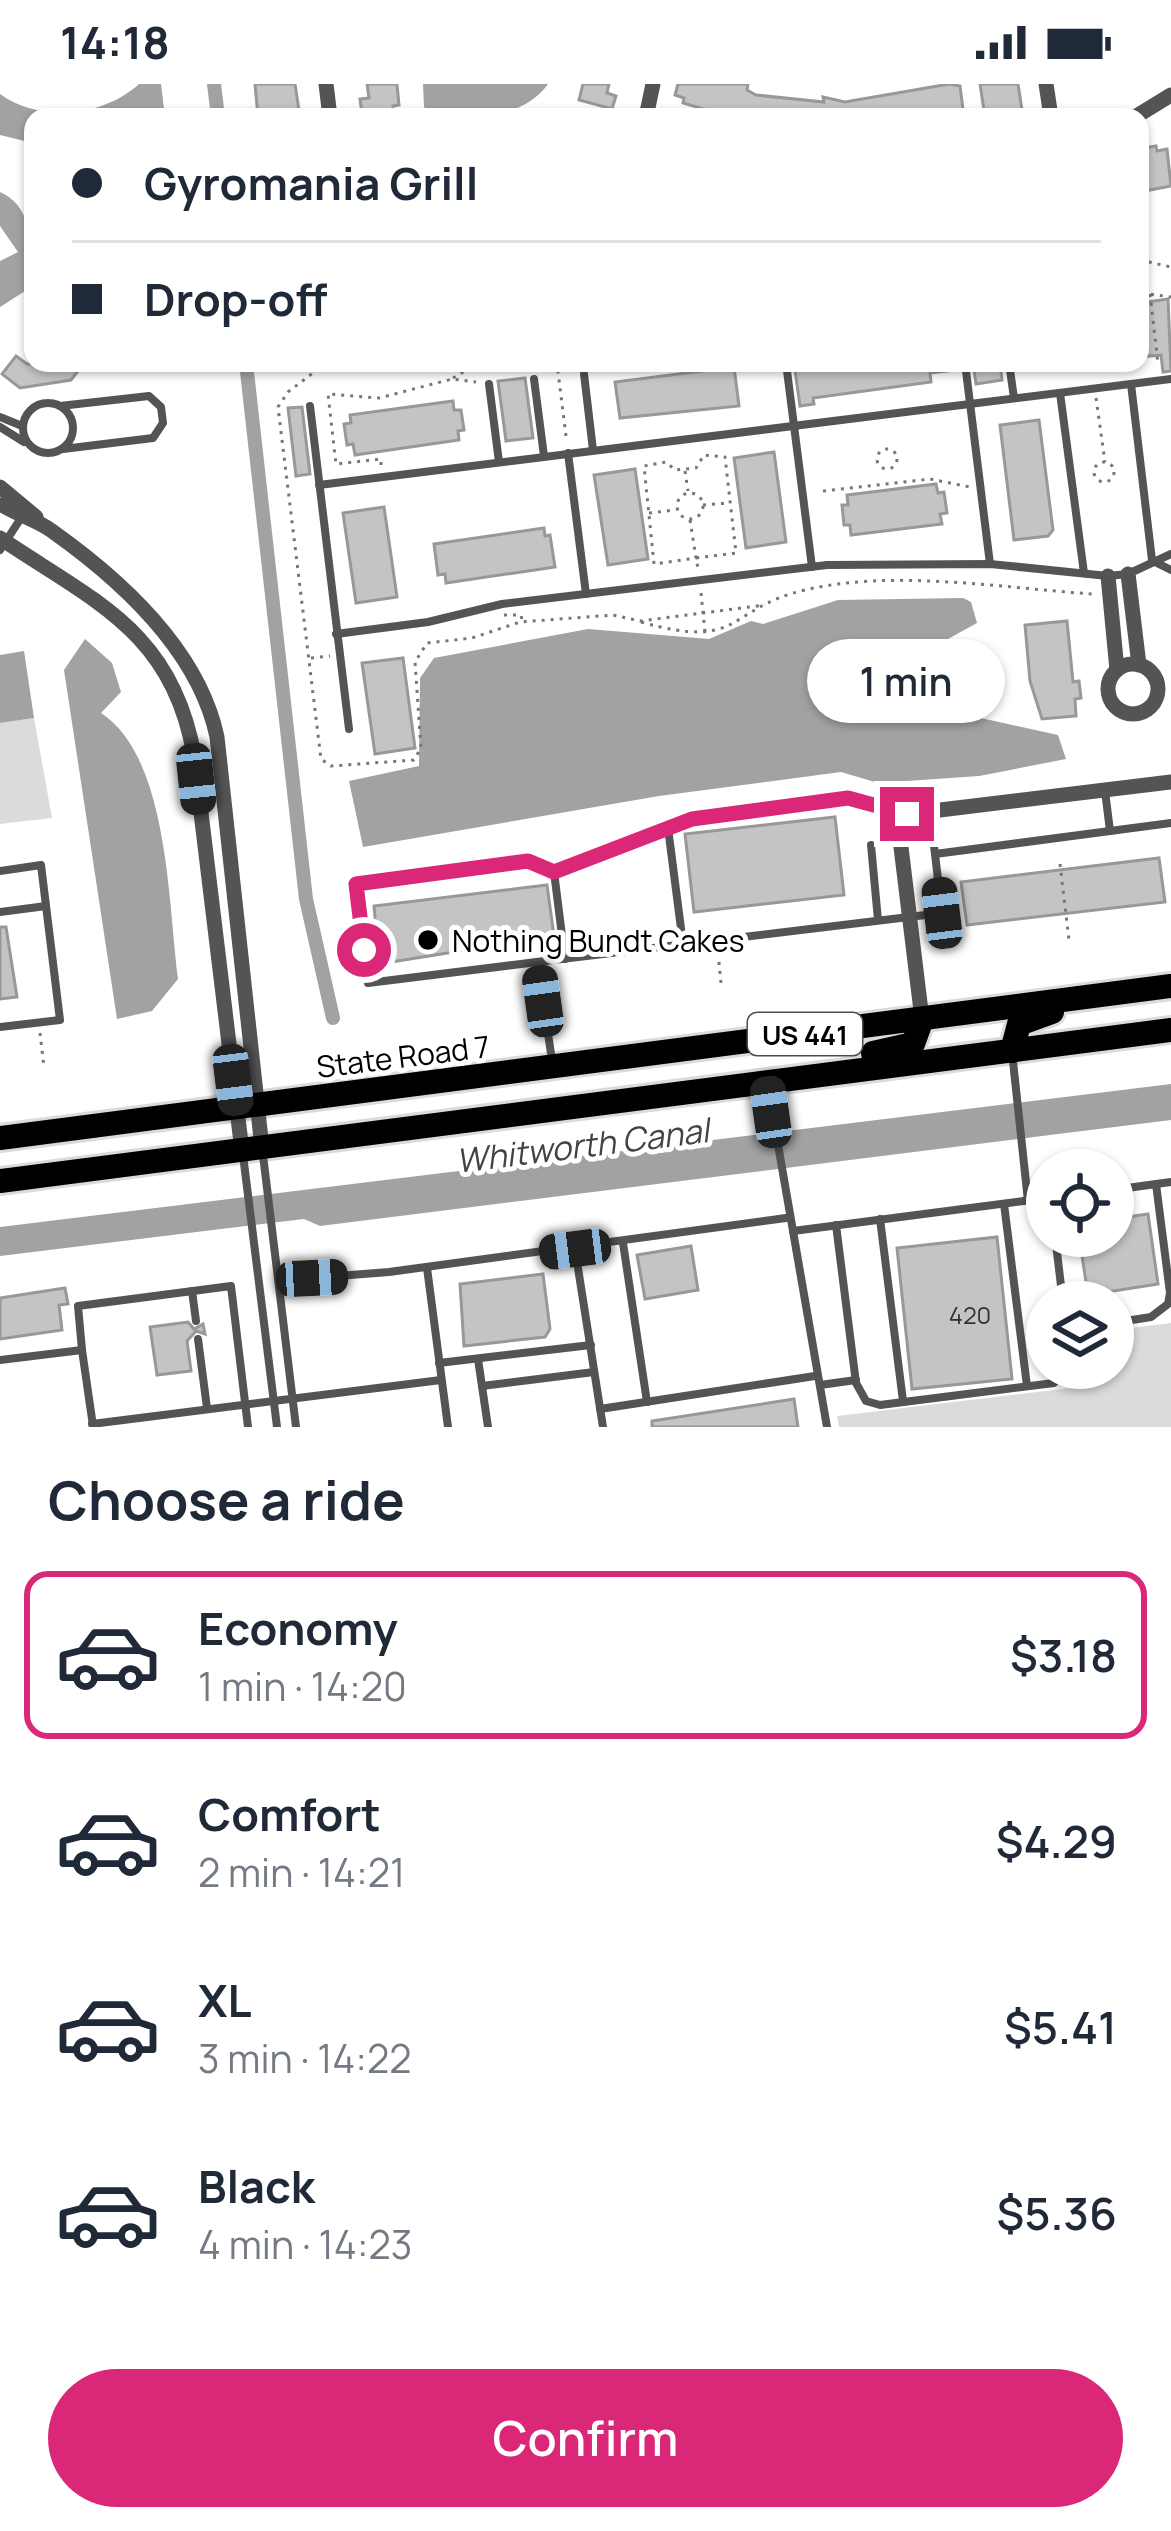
<!DOCTYPE html>
<html lang="en">
<head>
<meta charset="utf-8">
<style>
	body { margin:0; font-family:Manrope,sans-serif; background:#f6f6f7; color:#1f2937; height:100vh; display:flex; flex-direction:column; font-size:45px; white-space:nowrap }
	* { box-sizing:border-box; margin:0 }
	p { font-size:39px; color:#747a83 }
	.icon { flex:none; width:66px; height:66px; fill:none; stroke:currentColor; stroke-width:2; stroke-linecap:round; stroke-linejoin:round }
	.map { position:relative; height:1343px; overflow:hidden }
	.details { display:flex; flex-direction:column; background:#fff; flex:1 }
	.details>* { flex:none }
	.top-card { position:absolute; left:24px; top:24px; width:1125px; height:264px; border-radius:24px; box-shadow:0 3px 9px #0004; display:grid; align-content:center; height:264px; padding:0 48px; background:#fff }
	.controls { position:absolute; left:1026px; top:1065px; display:grid; gap:24px }
	.controls a { display:grid; place-items:center; width:108px; height:108px; border-radius:50%; background:#fff; box-shadow:0 3px 9px #0004; font-size:60px }
	.end { position:absolute; width:54px; height:54px; margin:-27px; border:15px solid #db2777; background:#fff; box-shadow:0 0 0 6px #fff }
	.from { border-radius:50% }
	.bubble { position:absolute; height:84px; border-radius:42px; background:#fff; box-shadow:0 3px 9px #0004; font-size:39px; font-weight:600; line-height:84px; text-align:center }
	.car { position:absolute; width:36px; height:72px; margin:-36px -18px; border-radius:15px; box-shadow:0 0 9px 3px #0007; background:linear-gradient(#222 24%,#8ab4d8 0 40%,#222 0 76%,#8ab4d8 0 86%,#222 0) }
	.top-card b { display:flex; align-items:center; gap:42px; height:114px; font-size:45px }
	.top-card b+b { border-top:3px solid #e0e1e3 }
	.top-card i { width:30px; height:30px; background:#1f2937 }
	ul { padding:0; list-style:none }
	li { display:flex; align-items:center; gap:36px; height:168px; margin:0 24px 18px; padding:0 24px; border:6px solid transparent; border-radius:24px }
	li div { flex:1 }
	li b { display:block; font-size:45px }
	li em { font-style:normal; font-weight:600 }
	li.on { border-color:#db2777 }
	li>.icon { width:108px; height:108px; stroke-width:1.5 }
	h2 { padding:0 48px; font-size:54px; line-height:144px }
	.primary-button { display:flex; gap:24px; margin-top:auto; padding:24px 48px }
	.primary-button a { flex:1; height:138px; border-radius:72px; background:#db2777; color:#fff; font-size:48px; font-weight:600; line-height:138px; text-align:center }
	.status { display:flex; justify-content:space-between; align-items:center; height:84px; padding:0 60px; background:#fff; direction:ltr }
	.status svg { height:33px; fill:currentColor }
	.map>svg:first-child { display:block }
</style>
</head>
<body>
<div class="status"><b>14:18</b><svg viewBox="0 0 49 12"><path d="M0 12V9h3v3zM5 12V6h3v6zM10 12V3h3v9zM15 12V0h3v12zM26 1h20v11H26zM47 4h2v5h-2z"/></svg></div>
<div class="map">
<svg width="1171" height="1343" viewBox="0 0 1171 1343">
	<rect width="100%" height="100%" fill="#fff"/>
	<!-- green -->
	<g fill="#dbdbdb">
		<path d="M34,634L52,734L0,740V639Z"/>
		<path d="M1171,1239V1343H839L837,1332L1071,1304L1080,1284H1113V1246Z"/>
	</g>
	<!-- water -->
	<g fill="#a2a2a2">
		<path d="M139,0H161L165,33H33V59L0,51V10C40,39 103,33 139,0Z"/>
		<path d="M423,0H548C522,36 474,33 434,33L424,23Z"/>
		<path d="M0,108C35,123 33,170 33,202L0,223V177L18,168L0,142Z"/>
		<path d="M963,514L971,518L977,539L946,556V621L954,628L1058,651L1066,675L979,692L878,699L841,688L659,712L363,763L349,697L419,682L420,594L434,574L588,545L709,555L751,537L763,540L838,516Z"/>
		<path d="M85,555L112,579L121,608L101,629C169,673 168,820 178,895L152,927L117,935L64,586Z"/>
		<path d="M24,567L34,634L0,639V571Z"/>
		<path d="M1171,1000V1036L320,1142L304,1135L0,1172V1143Z"/>
	</g>
	<g fill="none" stroke-linecap="round" stroke-linejoin="round">
		<!-- canal -->
		<g stroke="#a2a2a2" stroke-width="14">
			<path d="M214,0L218,33"/>
			<path d="M246,279L306,815L333,934"/>
		</g>
	</g>
	<!-- building -->
	<g fill="#c4c4c4" stroke="#989898" stroke-width="3">
		<path d="M255,0H295L300,33H258Z"/>
		<path d="M367,0H397L399,21L393,22L394,30H362L360,15L369,14Z"/>
		<path d="M583,0H609L607,9L616,12L612,25L579,16Z"/>
		<path d="M678,0H748L747,6L756,11L824,18L823,13L845,18L949,0L960,2L964,33H730L683,19L684,14L675,11Z"/>
		<path d="M980,0H1018L1022,26L1016,27V33H985Z"/>
		<path d="M1156,62L1157,67L1167,65L1171,102L1140,108V73L1145,72L1143,64Z"/>
		<path d="M1168,215L1171,287L1163,288L1161,271L1140,273V219Z"/>
		<path d="M16,272L27,280L84,279L71,296L20,304L2,290Z"/>
		<path d="M794,279H955L956,286L930,289L931,298L813,314L814,320L800,322Z"/>
		<path d="M973,279H1000L1002,296L976,300Z"/>
		<path d="M734,283L739,322L620,334L615,298Z"/>
		<path d="M525,294L533,354L506,357L498,297Z"/>
		<path d="M453,317L454,326H461L464,346L458,347L459,356L355,371L353,360L347,361L344,340L351,339L350,331Z"/>
		<path d="M302,323L310,390L296,392L288,324Z"/>
		<path d="M1039,336L1053,446L1048,452L1014,456L1000,341Z"/>
		<path d="M774,368L786,458L746,464L734,374Z"/>
		<path d="M635,385L648,475L608,481L594,391Z"/>
		<path d="M936,400L938,409L944,408L947,429L940,430L942,440L851,451L850,441H844L842,421H848L847,411Z"/>
		<path d="M384,423L397,513L356,519L343,429Z"/>
		<path d="M544,444L545,452L550,451L555,483L446,499L445,490L438,491L434,460Z"/>
		<path d="M1067,537L1073,598L1079,597L1081,614L1075,615L1076,632L1042,635L1030,597L1025,541Z"/>
		<path d="M403,574L415,664L375,670L362,579Z"/>
		<path d="M835,733L844,811L694,828L685,750Z"/>
		<path d="M1159,774L1165,818L967,841L961,798Z"/>
		<path d="M547,801L554,852L379,880L374,822Z"/>
		<path d="M0,843H6L17,913L0,915Z"/>
		<path d="M1148,1130L1158,1200L1088,1211L1079,1152H1113V1135Z"/>
		<path d="M997,1153L1012,1295L912,1305L897,1164Z"/>
		<path d="M691,1162L698,1206L645,1215L637,1171Z"/>
		<path d="M543,1190L550,1245L545,1253L464,1262L460,1200Z"/>
		<path d="M65,1204L68,1220L59,1221L62,1246L0,1255V1214Z"/>
		<path d="M188,1238L194,1245L203,1240L205,1250L196,1247L187,1257L191,1287L157,1291L150,1243Z"/>
		<path d="M794,1315L798,1343H652V1337Z"/>
	</g>
	<g fill="none" stroke-linecap="round" stroke-linejoin="round">
		<defs>
			<g id="primary">
				<path d="M1012,967L1019,940L1052,928"/>
				<path d="M873,969L913,960L922,935"/>
				<path d="M0,1054L1171,902"/>
				<path d="M0,1097L1171,946"/>
			</g>
		</defs>
		<!-- primary casing -->
		<use href="#primary" stroke="#dbdbdb" stroke-width="30"/>
		<!-- path -->
		<g stroke="#767676" stroke-width="3" stroke-dasharray="3 6" stroke-linecap="butt">
			<path d="M1140,176L1171,183"/>
			<path d="M1140,209L1147,194L1144,177"/>
			<path d="M1142,209L1171,213"/>
			<path d="M1150,210L1158,280"/>
			<path d="M326,279L288,308L278,323L321,675L331,682L414,676L421,664L415,578L427,559L472,554L520,538L613,531L640,537L765,521"/>
			<path d="M453,294L479,279"/>
			<path d="M1096,314L1105,378"/>
			<path d="M566,352L558,288L561,282L582,279"/>
			<circle cx="887" cy="375" r="10"/>
			<circle cx="1104" cy="388" r="10"/>
			<path d="M381,381V375L336,380L328,310L379,314L452,295L476,298"/>
			<path d="M685,387L688,407"/>
			<path d="M823,407L930,395L970,403"/>
			<circle cx="690" cy="422" r="13"/>
			<path d="M703,421L729,419"/>
			<path d="M649,429L675,426"/>
			<path d="M690,436L696,474L654,480L644,382L666,378L675,386L696,384L704,371L725,373L736,469L696,474L698,484"/>
			<path d="M701,509L705,548"/>
			<path d="M504,531H521L522,536"/>
			<path d="M641,538C744,567 724,525 805,506C892,485 1003,504 1092,510"/>
			<path d="M311,574L330,572"/>
			<path d="M1060,780L1069,856"/>
			<path d="M718,869L721,899"/>
			<path d="M40,949L44,983"/>
		</g>
		<!-- service -->
		<g stroke="#545454" stroke-width="8">
			<path d="M786,279L812,483"/>
			<path d="M965,279L990,480"/>
			<path d="M1009,279L1014,314"/>
			<path d="M584,290L593,366"/>
			<path d="M534,295L544,372"/>
			<path d="M489,300L499,378"/>
			<path d="M1131,300L1152,476"/>
			<path d="M1060,309L1084,489"/>
			<circle cx="48" cy="344" r="25"/>
			<path d="M60,322L149,312L161,323L163,339L153,354L63,365"/>
			<path d="M310,322L349,645"/>
			<path d="M0,333L22,342"/>
			<path d="M0,343L24,358"/>
			<path d="M568,369L586,510"/>
			<path d="M319,401L1171,295"/>
			<path d="M0,466L23,431"/>
			<path d="M1153,477L1171,486"/>
			<path d="M336,550L428,538L502,520L827,481L990,480L1108,492L1128,490L1171,470"/>
			<path d="M1105,707L1110,747"/>
			<path d="M668,744L692,735L848,714L907,730"/>
			<path d="M871,761L878,836"/>
			<path d="M935,770L1171,739"/>
			<path d="M0,787L41,781L60,936L0,943"/>
			<path d="M554,788L565,875"/>
			<path d="M0,828L46,822"/>
			<path d="M537,878L368,899L356,800L528,777L554,788L668,744L683,860"/>
			<path d="M1012,968L1028,1117"/>
			<path d="M552,976L537,878L942,829L930,728"/>
			<path d="M768,1003L827,1343"/>
			<path d="M243,1071L277,1343"/>
			<path d="M263,1071L296,1343"/>
			<path d="M1156,1100L1171,1098"/>
			<path d="M1113,1106L1156,1100L1170,1209L1168,1220L1151,1233L1113,1239"/>
			<path d="M1004,1120L1027,1302"/>
			<path d="M880,1135L903,1317"/>
			<path d="M836,1141L856,1299L866,1317L880,1321L1054,1299L1069,1284"/>
			<path d="M793,1147L1047,1114"/>
			<path d="M1055,1152L1063,1218"/>
			<path d="M623,1159L647,1318"/>
			<path d="M575,1165L603,1343"/>
			<path d="M427,1184L448,1343"/>
			<path d="M278,1189L312,1194L389,1188L786,1134"/>
			<path d="M192,1207L196,1237"/>
			<path d="M198,1255L207,1324"/>
			<path d="M82,1266L93,1342"/>
			<path d="M478,1275L488,1343"/>
			<path d="M0,1276L82,1266L78,1222L231,1202L248,1343"/>
			<path d="M439,1279L591,1261"/>
			<path d="M820,1301L856,1296"/>
			<path d="M482,1302L594,1288"/>
			<path d="M600,1325L815,1292"/>
			<path d="M92,1340L441,1296"/>
		</g>
		<!-- minor -->
		<g stroke="#545454" stroke-width="15">
			<path d="M326,0L330,33"/>
			<path d="M1046,0L1051,33"/>
			<path d="M646,33L653,0"/>
			<path d="M1135,33L1171,11"/>
			<path d="M0,403L36,433"/>
			<path d="M2,421C18,431 37,436 52,447C121,496 199,567 217,653L262,1064"/>
			<path d="M0,454C95,518 172,547 194,671L242,1067"/>
			<path d="M1128,490L1139,581"/>
			<path d="M1108,492L1117,586"/>
			<circle cx="1133" cy="605" r="25"/>
			<path d="M922,935L899,747L907,730L1171,698"/>
		</g>
		<!-- primary -->
		<use href="#primary" stroke="#000" stroke-width="24"/>
	</g>
	<g fill="none" stroke-linecap="round" stroke-linejoin="round">
		<!-- route -->
		<path stroke="#db2777" stroke-width="15" d="M364,866L356,800L528,777L554,788L692,735L848,714L907,730"/>
	</g>
	<!-- markers -->
	<circle fill="#000" stroke="#fff" stroke-width="4.5" cx="428" cy="856" r="12"/>
	<g text-anchor="middle" dominant-baseline="central" stroke-width="10" stroke-linejoin="round" paint-order="stroke">
		<!-- number labels -->
		<g font-size="24" fill="#313131">
			<text x="970" y="1230">420</text>
		</g>
		<!-- shield labels -->
		<rect fill="#fff" stroke="#4c4c4c" stroke-width="3" x="748" y="929" width="114" height="42" rx="9"/>
		<g font-size="27" font-weight="bold" fill="#000">
			<text x="805" y="950">US 441</text>
		</g>
		<!-- poi labels -->
		<g font-size="30" fill="#000" stroke="#fff" text-anchor="start">
			<text x="452" y="856">Nothing Bundt Cakes</text>
		</g>
		<!-- street labels -->
		<g font-size="30" fill="#000" stroke="#fff">
			<text transform="translate(403 972) rotate(-7)">State Road 7</text>
		</g>
		<!-- water labels -->
		<g font-size="33" font-style="italic" fill="#434343" stroke="#fff">
			<text transform="translate(582 1061) rotate(-7)">Whitworth Canal</text>
		</g>
	</g>
</svg>
<div class="controls">
<a><svg class="icon" aria-label="locate" viewBox="0 0 24 24"><circle cx="12" cy="12" r="6"/><path d="M12 2v4M12 18v4M2 12h4M18 12h4"/></svg></a>
<a><svg class="icon" aria-label="layers" viewBox="0 0 24 24"><path d="M12 4l9 5-9 5-9-5zM3 14l9 5 9-5"/></svg></a>
</div>
<i class="end from" style="left:364px;top:866px"></i>
<i class="end" style="left:907px;top:730px"></i>
<div class="bubble" style="left:807px;top:555px;width:198px">1 min</div>
<i class="car" style="left:196px;top:695px;rotate:174deg"></i>
<i class="car" style="left:942px;top:829px;rotate:353deg"></i>
<i class="car" style="left:543px;top:917px;rotate:352deg"></i>
<i class="car" style="left:233px;top:996px;rotate:173deg"></i>
<i class="car" style="left:771px;top:1028px;rotate:352deg"></i>
<i class="car" style="left:575px;top:1165px;rotate:263deg"></i>
<i class="car" style="left:312px;top:1194px;rotate:87deg"></i>
<div class="top-card">
<b><i class="from"></i>Gyromania Grill</b>
<b><i></i>Drop-off</b>
</div>
</div>
<section class="details">
<h2>Choose a ride</h2>
<ul>
<li class="on"><svg class="icon" aria-label="car" viewBox="0 0 24 24"><path d="M5 17H2v-5l4-1 3-4h7l3 4 3 1v5h-3M9 17h6M6 11h13"/><circle cx="7" cy="17" r="2"/><circle cx="17" cy="17" r="2"/></svg><div><b>Economy</b><p>1 min · 14:20</p></div><em>$3.18</em></li>
<li><svg class="icon" aria-label="car" viewBox="0 0 24 24"><path d="M5 17H2v-5l4-1 3-4h7l3 4 3 1v5h-3M9 17h6M6 11h13"/><circle cx="7" cy="17" r="2"/><circle cx="17" cy="17" r="2"/></svg><div><b>Comfort</b><p>2 min · 14:21</p></div><em>$4.29</em></li>
<li><svg class="icon" aria-label="car" viewBox="0 0 24 24"><path d="M5 17H2v-5l4-1 3-4h7l3 4 3 1v5h-3M9 17h6M6 11h13"/><circle cx="7" cy="17" r="2"/><circle cx="17" cy="17" r="2"/></svg><div><b>XL</b><p>3 min · 14:22</p></div><em>$5.41</em></li>
<li><svg class="icon" aria-label="car" viewBox="0 0 24 24"><path d="M5 17H2v-5l4-1 3-4h7l3 4 3 1v5h-3M9 17h6M6 11h13"/><circle cx="7" cy="17" r="2"/><circle cx="17" cy="17" r="2"/></svg><div><b>Black</b><p>4 min · 14:23</p></div><em>$5.36</em></li>
</ul>
<div class="primary-button"><a>Confirm</a></div>
</section>
</body>
</html>
